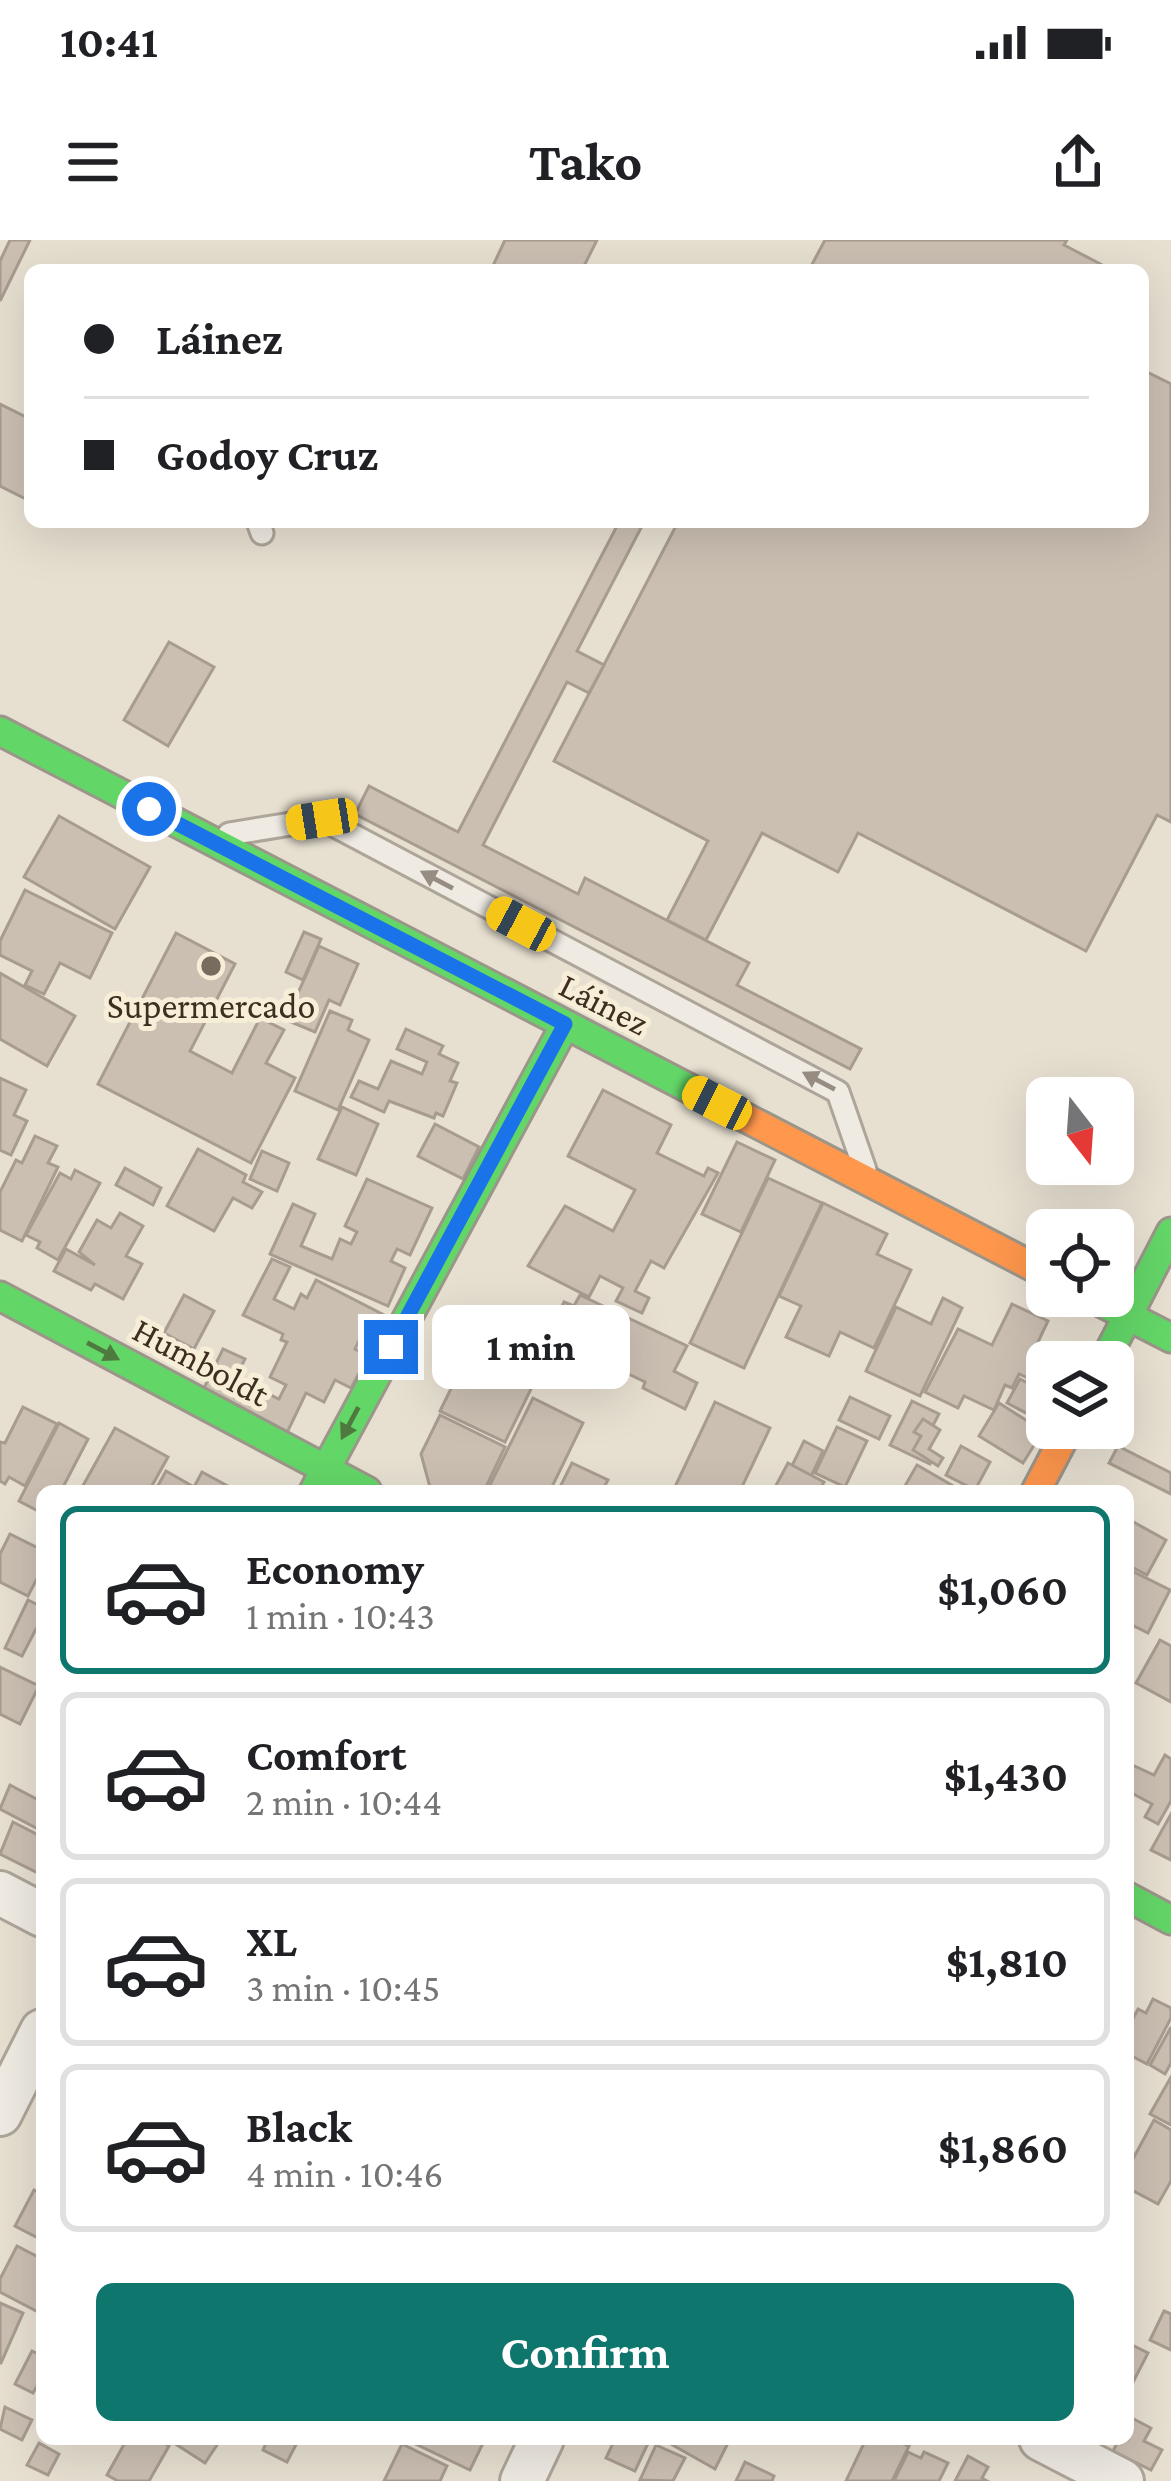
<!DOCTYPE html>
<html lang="en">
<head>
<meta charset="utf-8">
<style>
	body { margin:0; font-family:"Crimson Pro",serif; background:#f2f2f2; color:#202124; height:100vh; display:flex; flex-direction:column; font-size:45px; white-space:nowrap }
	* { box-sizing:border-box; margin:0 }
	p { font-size:39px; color:#757577 }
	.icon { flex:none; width:66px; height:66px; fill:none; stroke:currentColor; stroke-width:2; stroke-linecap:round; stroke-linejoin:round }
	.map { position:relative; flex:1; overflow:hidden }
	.panel { position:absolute; left:36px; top:1245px; width:1098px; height:960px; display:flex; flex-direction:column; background:#fff; border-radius:18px; box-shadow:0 12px 48px #0002 }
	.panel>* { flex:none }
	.banner { position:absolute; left:24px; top:24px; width:1125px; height:264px; border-radius:18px; box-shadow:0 12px 48px #0002; display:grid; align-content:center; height:264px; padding:0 60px; background:#fff }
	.needle { width:78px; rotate:163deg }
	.controls { position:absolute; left:1026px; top:837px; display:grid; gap:24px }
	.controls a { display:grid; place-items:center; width:108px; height:108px; border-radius:18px; background:#fff; box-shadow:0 12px 48px #0002; font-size:60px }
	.end { position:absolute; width:54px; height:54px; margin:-27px; border:15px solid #1a73e8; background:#fff; box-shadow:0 0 0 6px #fff }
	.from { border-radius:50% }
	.bubble { position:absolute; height:84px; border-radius:18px; background:#fff; box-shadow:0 12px 48px #0002; font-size:39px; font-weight:700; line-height:84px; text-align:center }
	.car { position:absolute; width:36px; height:72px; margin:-36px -18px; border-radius:15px; box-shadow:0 0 9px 3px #0007; background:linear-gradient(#f5c518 24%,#345 0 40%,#f5c518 0 76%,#345 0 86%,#f5c518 0) }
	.banner b { display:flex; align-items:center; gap:42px; height:114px; font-size:45px }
	.banner b+b { border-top:3px solid #e0e0e0 }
	.banner i { width:30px; height:30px; background:#202124 }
	ul { padding:21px 0 0; list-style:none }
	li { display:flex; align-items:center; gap:36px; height:168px; margin:0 24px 18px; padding:0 36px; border:6px solid #e0e0e0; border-radius:18px }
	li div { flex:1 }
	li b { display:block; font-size:45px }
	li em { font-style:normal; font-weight:700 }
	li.on { border-color:#0f766e }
	li>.icon { width:108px; height:108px; stroke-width:1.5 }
	.cta { display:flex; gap:24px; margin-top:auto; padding:24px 60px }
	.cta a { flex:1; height:138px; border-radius:18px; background:#0f766e; color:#fff; font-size:48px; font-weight:700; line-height:138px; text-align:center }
	.status { display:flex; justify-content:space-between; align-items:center; height:84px; padding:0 60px; background:#fff; direction:ltr }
	.status svg { height:33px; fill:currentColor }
	header { display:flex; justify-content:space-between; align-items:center; height:156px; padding:0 60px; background:#fff; font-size:54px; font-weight:700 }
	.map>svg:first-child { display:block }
</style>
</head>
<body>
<div class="status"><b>10:41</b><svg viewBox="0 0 49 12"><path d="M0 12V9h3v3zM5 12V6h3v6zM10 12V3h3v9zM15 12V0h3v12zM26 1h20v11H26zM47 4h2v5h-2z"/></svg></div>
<header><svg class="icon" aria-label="menu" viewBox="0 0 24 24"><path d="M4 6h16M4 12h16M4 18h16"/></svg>Tako<svg class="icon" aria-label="share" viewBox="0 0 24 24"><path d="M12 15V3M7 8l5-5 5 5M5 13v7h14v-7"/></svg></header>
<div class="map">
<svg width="1171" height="2241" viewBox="0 0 1171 2241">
	<rect width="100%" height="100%" fill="#e7e0d1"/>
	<!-- building -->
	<g fill="#cbbfb2" stroke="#a89c90" stroke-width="3">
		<path d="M10,0H30L0,61V21Z"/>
		<path d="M505,0H597L582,30H491Z"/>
		<path d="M825,0H1067L1064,5L1112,30H809Z"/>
		<path d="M1143,130L1171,144V582L1157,575L1086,711L858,593L838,632L762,593L706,700L667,680L708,601L554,521L678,282H1143Z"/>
		<path d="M0,164L30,179V261L0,246Z"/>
		<path d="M619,282L643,284L577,411L604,425L589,453L567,442L483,605L578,654L585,638L749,723L737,745L861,809L850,829L355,574L369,546L458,592Z"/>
		<path d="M169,402L214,427L168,506L124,480Z"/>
		<path d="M59,576L150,627L115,689L24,637Z"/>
		<path d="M25,650L112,693L90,738L60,723L44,754L25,745L32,731L0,715V701Z"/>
		<path d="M304,692L321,699L303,740L286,732Z"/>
		<path d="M176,693L235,724L190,811L232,833L260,778L284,790L266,823L295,838L251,923L98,844Z"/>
		<path d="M319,706L358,724L340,765L329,760L315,792L286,780Z"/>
		<path d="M0,733L75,776L47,826L0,799Z"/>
		<path d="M330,771L352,780L348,790L369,800L338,870L295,851Z"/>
		<path d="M406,789L443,806L439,814L458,823L450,841L457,843L443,876L436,873L434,878L389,861L384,872L351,857L359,841L378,849L391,821L422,834L427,822L397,809Z"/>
		<path d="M0,838L26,850L14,875L27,881L11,915L0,910Z"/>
		<path d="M603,850L671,885L657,913L704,936L708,928L718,933L664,1028L651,1021L635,1051L649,1058L642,1073L616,1061L623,1048L600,1036L589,1057L528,1026L565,966L613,991L635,950L568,916Z"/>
		<path d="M342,867L378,884L356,935L318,919Z"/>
		<path d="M435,884L479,907L463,939L418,916Z"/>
		<path d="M35,896L57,906L48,923L58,927L22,1001L0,990V952L16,920L22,923Z"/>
		<path d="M737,902L775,920L741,992L702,974Z"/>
		<path d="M198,909L246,935L243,942L262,952L252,968L233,958L214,991L167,966Z"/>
		<path d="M262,911L289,923L277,951L250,939Z"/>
		<path d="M125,928L161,948L153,965L116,945Z"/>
		<path d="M75,930L100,943L58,1020L37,1008L40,1002L26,995L60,933L71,939Z"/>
		<path d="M768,938L822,963L744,1128L690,1103Z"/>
		<path d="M367,939L432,968L410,1015L397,1009L391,1021L405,1028L388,1066L270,1014L293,964L315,974L301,1006L332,1019L340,999L351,1004L357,992L345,986Z"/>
		<path d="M823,963L887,994L877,1014L911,1030L874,1108L840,1092L829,1116L786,1097L801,1066L779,1056Z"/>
		<path d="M120,973L143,986L126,1016L142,1024L123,1059L95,1044L91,1050L54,1031L66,1009L95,1025L79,1012L97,980L111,988Z"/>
		<path d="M272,1019L290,1027L274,1059L294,1069L301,1054L307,1058L316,1040L384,1075L372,1099L362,1094L355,1109L368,1116L351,1148L335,1140L324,1162L306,1153L283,1201L203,1150L223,1109L245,1119L235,1138L279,1159L286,1145L270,1137L287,1102L281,1100L283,1094L243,1075Z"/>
		<path d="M184,1055L214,1071L194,1109L164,1093Z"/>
		<path d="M580,1055L687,1106L674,1131L697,1143L685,1169L643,1148L645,1142L548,1095L564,1062L574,1066Z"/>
		<path d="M943,1058L962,1068L920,1156L866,1131L896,1067L931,1084Z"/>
		<path d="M1012,1064L1048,1081L1038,1102L1081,1122H1047V1147L1019,1134L1012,1148L1005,1145L994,1170L964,1156L958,1168L925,1152L958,1089L992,1105Z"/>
		<path d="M505,1083L548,1104L529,1142L486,1122Z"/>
		<path d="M466,1118L531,1149L505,1202L440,1171Z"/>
		<path d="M1020,1139L1047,1153V1184L1007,1163Z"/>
		<path d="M850,1157L890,1176L879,1199L839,1180Z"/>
		<path d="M533,1158L583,1183L550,1251H487Z"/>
		<path d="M912,1161L939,1174L930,1191L936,1194L928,1212L934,1215L930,1224L890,1205Z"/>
		<path d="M715,1162L770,1188L740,1251H673Z"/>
		<path d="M999,1163L1043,1191L1023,1223L979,1196Z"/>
		<path d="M23,1167L57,1184L25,1246L9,1237L5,1244L0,1241V1202L5,1203Z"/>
		<path d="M440,1175L505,1207L484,1251H431L421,1214Z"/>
		<path d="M923,1179L940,1190L929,1209L943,1218L938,1226L913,1210L921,1196L914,1192Z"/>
		<path d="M59,1183L88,1199L61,1251H42V1273L19,1261Z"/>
		<path d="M837,1187L867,1201L845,1247L815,1233Z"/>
		<path d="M115,1188L168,1217L149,1251H80Z"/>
		<path d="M804,1201L823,1211L808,1243L788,1234Z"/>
		<path d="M961,1206L990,1222L975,1250L946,1235Z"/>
		<path d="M1118,1206L1171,1233V1254L1109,1223Z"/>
		<path d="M572,1223L608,1240L602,1251H558Z"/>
		<path d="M788,1223L824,1242L819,1251H773Z"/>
		<path d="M917,1225L962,1251H902Z"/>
		<path d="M166,1231L194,1247L202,1232L237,1251H155Z"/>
		<path d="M1128,1279L1166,1300L1147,1335L1128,1325Z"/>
		<path d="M10,1294L42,1310V1329L28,1356L0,1342V1314Z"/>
		<path d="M1128,1329L1170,1350L1148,1393L1128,1383Z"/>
		<path d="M28,1360L42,1367V1392L36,1389L22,1416L5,1408Z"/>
		<path d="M1160,1400L1171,1406V1462L1136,1443Z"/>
		<path d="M0,1427L39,1446L20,1484L0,1474Z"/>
		<path d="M1165,1515L1171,1519V1561L1158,1584L1145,1577L1152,1564L1128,1551V1523L1154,1535Z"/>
		<path d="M10,1545L42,1562V1591L0,1569Z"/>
		<path d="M1171,1574V1620L1151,1610Z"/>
		<path d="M13,1582L42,1597V1635L0,1614Z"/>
		<path d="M1153,1759L1171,1768V1778L1147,1824L1128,1814V1788L1138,1769L1146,1773Z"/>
		<path d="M1171,1787V1823L1165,1834L1150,1825Z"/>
		<path d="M1171,1837V1885L1150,1874Z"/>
		<path d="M1154,1880L1171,1890V1941L1158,1964L1128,1948V1928Z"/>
		<path d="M34,1950L42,1954V2000L15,1986Z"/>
		<path d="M17,2006L42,2019V2074L0,2052V2039Z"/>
		<path d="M0,2063L23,2073L1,2123H0Z"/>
		<path d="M1164,2071L1171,2074V2110L1150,2100Z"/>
		<path d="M1128,2103L1148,2113L1128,2152Z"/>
		<path d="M32,2111L42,2116V2137L33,2153L15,2144Z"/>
		<path d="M5,2167L32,2180L22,2200L0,2189Z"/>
		<path d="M1130,2177L1151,2188L1144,2201L1162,2210L1151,2230L1113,2211L1119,2199H1128Z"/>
		<path d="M127,2199H157L169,2206L149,2241H118L107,2235Z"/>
		<path d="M177,2199H221L205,2223L174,2203Z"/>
		<path d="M268,2199H299L287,2222L263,2210Z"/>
		<path d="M405,2199H485L470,2230Z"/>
		<path d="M615,2199L649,2201L635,2231L606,2218Z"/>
		<path d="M662,2199H725L729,2201L715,2229Z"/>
		<path d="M866,2199H892L909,2206L892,2241H846Z"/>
		<path d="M39,2203L59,2214L48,2235L27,2225Z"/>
		<path d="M402,2204L447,2226L440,2241H384Z"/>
		<path d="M656,2205L685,2218L673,2241L640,2240Z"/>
		<path d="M908,2212L921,2218L924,2212L948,2223L939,2241H894Z"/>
		<path d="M968,2216L988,2227L982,2238L987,2241H955Z"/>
		<path d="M745,2222L774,2236L772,2241H736Z"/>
	</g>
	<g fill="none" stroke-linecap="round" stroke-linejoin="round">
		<defs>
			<g id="lane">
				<path d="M258,282L262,293"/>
				<path d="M229,594L322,579L838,852L865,930"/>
			</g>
			<g id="street">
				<path d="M0,1653L42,1675"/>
				<path d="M0,1874L42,1791"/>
				<path d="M1041,2199L1122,2241"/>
				<path d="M522,2241L542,2199"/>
			</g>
			<g id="fast">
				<path d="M0,491L725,867"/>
				<path d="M0,1056L367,1251"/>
				<path d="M1089,1056L1171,1098"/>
				<path d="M1104,1122L1171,992"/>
				<path d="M314,1251L565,785"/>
				<path d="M1128,1657L1171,1680"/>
			</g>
			<g id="slow">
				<path d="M725,867L1047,1034"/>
				<path d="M1036,1251L1069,1188"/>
			</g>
		</defs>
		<!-- lane casing -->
		<use href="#lane" stroke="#ada599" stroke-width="27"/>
		<!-- street casing -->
		<use href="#street" stroke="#ada599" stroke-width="48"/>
		<!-- fast casing -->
		<use href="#fast" stroke="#9c958a" stroke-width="33"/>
		<!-- slow casing -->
		<use href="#slow" stroke="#9c958a" stroke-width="33"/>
		<!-- lane -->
		<use href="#lane" stroke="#efebe3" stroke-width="21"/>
		<!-- street -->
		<use href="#street" stroke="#efebe3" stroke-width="42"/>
		<!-- fast -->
		<use href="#fast" stroke="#63d668" stroke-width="27"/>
		<!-- slow -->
		<use href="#slow" stroke="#ff974d" stroke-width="27"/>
	</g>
	<!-- one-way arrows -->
	<defs><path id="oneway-solid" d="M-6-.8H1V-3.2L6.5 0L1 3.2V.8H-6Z" transform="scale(3)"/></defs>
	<g fill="#968c82">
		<use href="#oneway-solid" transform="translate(437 640) rotate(-152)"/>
		<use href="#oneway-solid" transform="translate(819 841) rotate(-152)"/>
	</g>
	<g fill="#4e7a40">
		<use href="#oneway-solid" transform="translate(103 1111) rotate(28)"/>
		<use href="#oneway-solid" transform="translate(350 1183) rotate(118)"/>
	</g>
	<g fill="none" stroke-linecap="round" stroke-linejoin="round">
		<!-- route -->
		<path stroke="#1a73e8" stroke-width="15" d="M149,569L565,784L391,1107"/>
	</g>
	<!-- markers -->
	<circle fill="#786c5e" stroke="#f7eed8" stroke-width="4.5" cx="211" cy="726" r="12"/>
	<g text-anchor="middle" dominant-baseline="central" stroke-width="10" stroke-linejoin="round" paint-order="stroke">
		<!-- street labels -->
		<g font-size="36" fill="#3d2e20" stroke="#f7eed8">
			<text transform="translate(604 764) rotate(27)">Láinez</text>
			<text transform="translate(201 1122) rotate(28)">Humboldt</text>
		</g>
		<!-- poi labels -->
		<g font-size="36" fill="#3d2e20" stroke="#f7eed8">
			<text x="211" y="766">Supermercado</text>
		</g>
	</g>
</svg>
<div class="controls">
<a><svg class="needle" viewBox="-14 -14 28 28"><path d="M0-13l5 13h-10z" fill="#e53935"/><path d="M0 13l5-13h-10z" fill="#757577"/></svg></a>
<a><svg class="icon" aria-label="locate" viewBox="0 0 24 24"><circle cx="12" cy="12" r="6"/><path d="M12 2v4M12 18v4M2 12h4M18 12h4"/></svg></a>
<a><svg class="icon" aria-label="layers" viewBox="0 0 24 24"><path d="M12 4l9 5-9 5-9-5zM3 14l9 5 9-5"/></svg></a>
</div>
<i class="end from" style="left:149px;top:569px"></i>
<i class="end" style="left:391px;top:1107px"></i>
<div class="bubble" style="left:432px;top:1065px;width:198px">1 min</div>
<i class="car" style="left:322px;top:579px;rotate:261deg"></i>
<i class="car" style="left:521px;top:684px;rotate:298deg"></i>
<i class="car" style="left:717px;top:863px;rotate:297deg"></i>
<div class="banner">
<b><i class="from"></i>Láinez</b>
<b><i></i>Godoy Cruz</b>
</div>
<section class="panel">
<ul>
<li class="on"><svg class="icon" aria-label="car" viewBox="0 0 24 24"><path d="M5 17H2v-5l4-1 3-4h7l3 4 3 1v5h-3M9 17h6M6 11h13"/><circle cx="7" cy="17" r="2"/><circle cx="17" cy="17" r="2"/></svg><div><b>Economy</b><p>1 min · 10:43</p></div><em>$1,060</em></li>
<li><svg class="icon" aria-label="car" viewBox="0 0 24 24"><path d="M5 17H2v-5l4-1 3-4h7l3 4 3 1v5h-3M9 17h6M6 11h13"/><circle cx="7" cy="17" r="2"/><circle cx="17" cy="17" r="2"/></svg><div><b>Comfort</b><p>2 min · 10:44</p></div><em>$1,430</em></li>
<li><svg class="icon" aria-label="car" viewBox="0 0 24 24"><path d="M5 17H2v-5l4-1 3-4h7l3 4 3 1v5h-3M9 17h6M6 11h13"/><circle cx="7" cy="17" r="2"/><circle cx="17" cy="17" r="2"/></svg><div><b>XL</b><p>3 min · 10:45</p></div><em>$1,810</em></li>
<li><svg class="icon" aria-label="car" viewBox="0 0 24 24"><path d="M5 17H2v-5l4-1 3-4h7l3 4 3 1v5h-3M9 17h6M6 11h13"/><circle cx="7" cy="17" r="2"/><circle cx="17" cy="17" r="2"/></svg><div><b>Black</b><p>4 min · 10:46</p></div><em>$1,860</em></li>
</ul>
<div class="cta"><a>Confirm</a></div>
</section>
</div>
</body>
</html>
